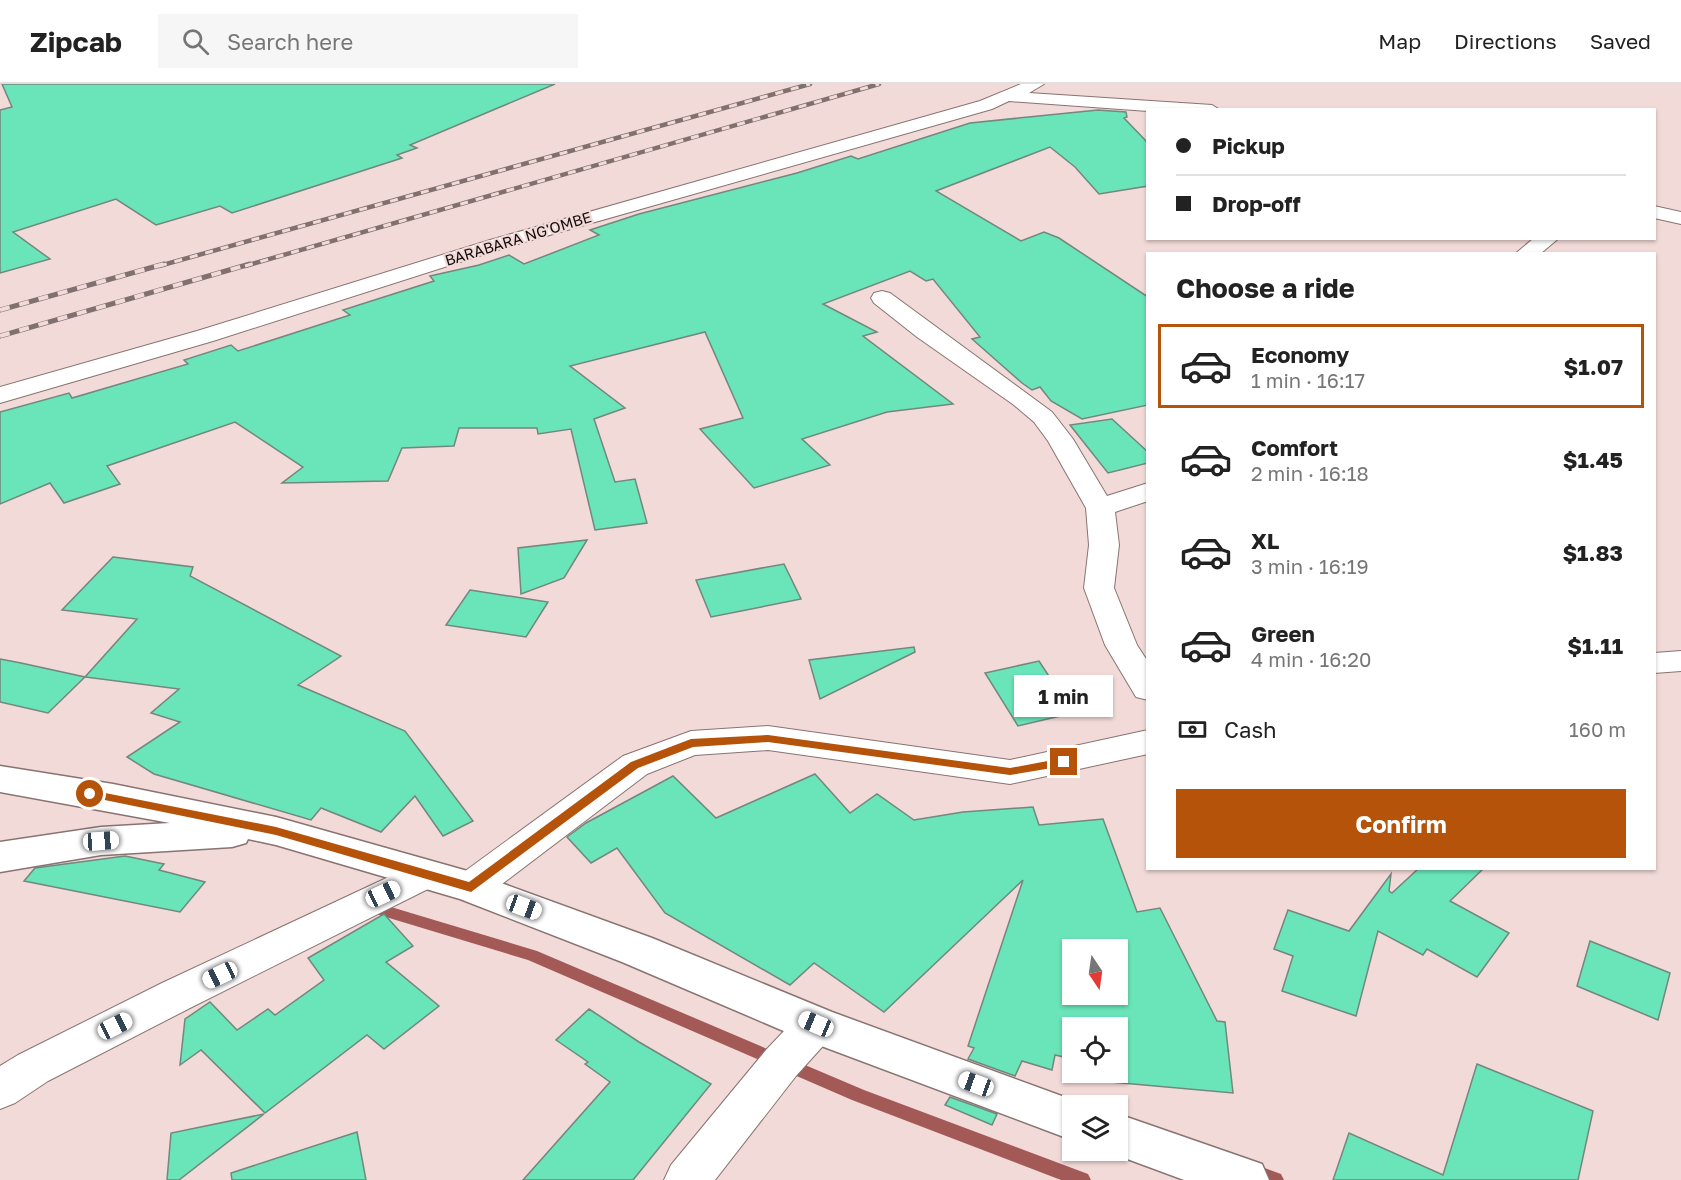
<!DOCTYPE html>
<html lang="en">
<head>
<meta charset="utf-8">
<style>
	body { margin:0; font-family:"Golos Text",sans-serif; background:#f6f6f6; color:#222; height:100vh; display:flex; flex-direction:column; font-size:22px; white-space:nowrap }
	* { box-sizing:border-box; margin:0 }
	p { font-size:20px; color:#767676 }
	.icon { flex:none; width:33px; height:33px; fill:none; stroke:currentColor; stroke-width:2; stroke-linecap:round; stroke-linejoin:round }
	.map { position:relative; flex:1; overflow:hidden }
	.side { position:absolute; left:1146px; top:168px; width:510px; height:618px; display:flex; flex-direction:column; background:#fff; border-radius:0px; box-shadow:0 2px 4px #0004 }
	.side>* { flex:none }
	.top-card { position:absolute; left:1146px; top:24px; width:510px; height:132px; border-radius:0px; box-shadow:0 2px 4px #0004; display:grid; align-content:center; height:132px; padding:0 30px; background:#fff }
	.needle { width:39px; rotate:167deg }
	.controls { position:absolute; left:1062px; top:855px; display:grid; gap:12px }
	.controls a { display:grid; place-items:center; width:66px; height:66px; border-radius:0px; background:#fff; box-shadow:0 2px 4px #0004; font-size:30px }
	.end { position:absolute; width:27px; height:27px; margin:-14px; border:8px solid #b45309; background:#fff; box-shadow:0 0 0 3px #fff }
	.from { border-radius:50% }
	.bubble { position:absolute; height:42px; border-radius:0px; background:#fff; box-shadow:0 2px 4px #0004; font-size:20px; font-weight:700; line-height:42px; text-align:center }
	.car { position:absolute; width:18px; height:36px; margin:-18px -9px; border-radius:8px; box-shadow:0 0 4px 2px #0007; background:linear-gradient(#fff 24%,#345 0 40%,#fff 0 76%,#345 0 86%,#fff 0) }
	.top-card b { display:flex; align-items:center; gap:21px; height:57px; font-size:22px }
	.top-card b+b { border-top:2px solid #e0e0e0 }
	.top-card i { width:15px; height:15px; background:#222 }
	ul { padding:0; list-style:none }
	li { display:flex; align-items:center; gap:18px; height:84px; margin:0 12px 9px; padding:0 18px; border:3px solid transparent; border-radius:0px }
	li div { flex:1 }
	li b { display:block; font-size:22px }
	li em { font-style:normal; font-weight:700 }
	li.on { border-color:#b45309 }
	li>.icon { width:54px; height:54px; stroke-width:1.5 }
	h2 { padding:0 30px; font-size:27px; line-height:72px }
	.pay { display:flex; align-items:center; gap:15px; height:66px; padding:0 30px; font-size:22px }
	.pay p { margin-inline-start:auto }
	.primary-button { display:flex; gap:12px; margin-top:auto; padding:12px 30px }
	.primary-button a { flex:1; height:69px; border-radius:0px; background:#b45309; color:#fff; font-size:24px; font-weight:700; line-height:69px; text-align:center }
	header { display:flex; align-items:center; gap:36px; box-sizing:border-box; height:84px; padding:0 30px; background:#fff; border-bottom:2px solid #e0e0e0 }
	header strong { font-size:28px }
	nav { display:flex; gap:33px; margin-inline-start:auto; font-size:21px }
	.search { width:420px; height:54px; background:#f6f6f6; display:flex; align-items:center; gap:15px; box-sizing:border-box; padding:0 21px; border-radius:0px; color:#767676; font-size:22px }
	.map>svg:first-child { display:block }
</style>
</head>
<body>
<header>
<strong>Zipcab</strong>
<div class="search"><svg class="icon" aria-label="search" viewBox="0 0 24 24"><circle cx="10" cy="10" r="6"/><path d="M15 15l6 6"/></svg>Search here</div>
<nav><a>Map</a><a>Directions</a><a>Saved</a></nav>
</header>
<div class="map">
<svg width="1681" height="1096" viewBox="0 0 1681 1096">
	<rect width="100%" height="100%" fill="#f2dad8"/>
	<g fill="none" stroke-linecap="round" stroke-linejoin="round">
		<!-- stream -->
		<g fill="#a35a57" fill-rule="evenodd">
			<path d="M371,817L537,867L864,1006L1088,1090L1091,1096H1061L852,1016L528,876L366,827L364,823L366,819Z"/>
			<path d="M1254,1080L1281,1090L1284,1096H1254L1248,1094L1245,1088L1248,1082Z"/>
		</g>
	</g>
	<!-- building -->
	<g fill="#6ae4b9" stroke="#73877e" stroke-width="1.5" fill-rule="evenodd">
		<path d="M2,0H555L410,61L417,64L397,71L402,74L232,129L220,122L156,141L116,115L13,148L50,175L0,189V26L12,23Z"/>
		<path d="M1098,26L1126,28L1127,33L1124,34L1148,59V102L1099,110L1075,83L1050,63L936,107L1021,157L1044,148L1059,154L1148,213V321L1082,335L1051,317L1040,303L1032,306L1022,299L972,255L980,253L933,195L926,197L910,187L823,220L877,248L863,252L953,320L887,328L802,355L830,381L754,404L700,345L743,334L705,248L570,282L625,324L594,335L615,398L635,395L647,439L595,446L571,345L538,350L537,344H459L454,362L402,364L388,397L282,399L303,383L235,338L107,382L120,400L64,419L50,399L0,420V328L69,309L72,314L188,280L184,276L231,261L238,267L350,231L343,226L434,197L430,192L479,181L509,171L524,180L599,151L590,146L639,130L797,89L851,72L858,75L970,39Z"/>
		<path d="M1112,335L1148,368V379L1108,389L1070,341Z"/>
		<path d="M587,456L564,494L521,510L518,464Z"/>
		<path d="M113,473L193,483L190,492L341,572L298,601L405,647L473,737L443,752L415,712L381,748L321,724L311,736L154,690L127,673L180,638L151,629L179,605L85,593L137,535L62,526Z"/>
		<path d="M784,480L801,515L711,533L696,496Z"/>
		<path d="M470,506L548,518L526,553L446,541Z"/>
		<path d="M914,563L915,568L820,615L809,576Z"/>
		<path d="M0,575L21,579L85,593L48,629L0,618Z"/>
		<path d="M1039,577L1073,629L1018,642L985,589Z"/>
		<path d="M815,690L850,729L877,710L914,736L963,728L1033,723L1039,741L1103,735L1137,828L1160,824L1217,937L1225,938L1233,1009L1111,998L1110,988H1118V944H1072V975L1055,971L1052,986L1022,977L1015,992L968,975L974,964L968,962L1023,796L884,928L814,879L790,901L665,829L617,764L591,779L567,753L586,739L673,692L716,734ZM1072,866H1118V910H1072Z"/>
		<path d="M125,772L164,780L159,786L205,798L180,828L24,797L35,784Z"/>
		<path d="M1419,784H1484L1450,817L1509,849L1477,893L1427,865L1423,871L1378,847L1356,932L1282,907L1293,872L1274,865L1288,826L1349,847L1391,790L1389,807L1392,809Z"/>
		<path d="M384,830L413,862L386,878L439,922L384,965L367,951L265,1029L201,966L180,981L185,935L210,918L237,946L268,925L275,931L324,896L308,874Z"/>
		<path d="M1590,857L1670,889L1658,936L1577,902Z"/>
		<path d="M589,925L639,958L711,1000L633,1096H523L610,998L585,980L588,978L556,956Z"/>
		<path d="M1477,980L1593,1027L1578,1096H1333L1349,1049L1443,1091Z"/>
		<path d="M950,1013L997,1030L992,1041L945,1021Z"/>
		<path d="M264,1030L179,1096H167L171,1049Z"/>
		<path d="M357,1048L366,1096H232L231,1089Z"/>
	</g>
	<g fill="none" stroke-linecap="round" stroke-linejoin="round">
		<defs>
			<g id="street">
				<path d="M1021,0H1044L1029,9L1212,21L1220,26L1148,27L1009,17L992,25L504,164L213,257L0,319V303L197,247L490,156L980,17Z"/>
				<path d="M1654,122L1681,128V140L1654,134Z"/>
				<path d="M1534,154H1559L1540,170H1515Z"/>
				<path d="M882,207L890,209L1052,328L1073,355L1107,412L1148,399V417L1115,428L1119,461L1114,504L1137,561L1148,578V616L1136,613L1105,561L1084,504L1089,461L1086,424L1048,357L1034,338L1014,321L917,253L874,219L871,214L874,209Z"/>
				<path d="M1681,567V587L1654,589V569Z"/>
				<path d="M768,642L1010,676L1148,646V670L1010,700L768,666L695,671L647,690L485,813L471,818L457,813L452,803L457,793L623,672L691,647Z"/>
				<path d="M425,776L438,780L444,790L438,800L192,923L48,997L15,1019L0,1025V982L18,971L162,899Z"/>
				<path d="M816,923L831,929L837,941L831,953L796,992L715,1096H664L671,1081L766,966L801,929Z"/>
			</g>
			<g id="secondary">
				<path d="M0,682L113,700L276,733L471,788L652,854L832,928L1089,1022H1072V1056L800,954L622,878L460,815L276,761L248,755L246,759L232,763L101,771L0,788V758L101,743L170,739L0,708Z"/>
				<path d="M1118,1030L1262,1080L1269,1096H1184L1103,1066H1118Z"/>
			</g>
		</defs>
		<!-- street casing -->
		<use href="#street" stroke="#887371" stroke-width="2"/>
		<!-- secondary casing -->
		<use href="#secondary" stroke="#887371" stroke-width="3"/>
		<!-- street -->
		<use href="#street" fill="#fff" fill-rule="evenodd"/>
		<!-- secondary -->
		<use href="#secondary" fill="#fff" fill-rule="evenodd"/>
		<defs>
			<g id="rail-far1">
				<path d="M159,182L810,0"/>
				<path d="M245,182L879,0"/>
			</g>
			<g id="rail">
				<path d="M0,226L164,180"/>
				<path d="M0,252L250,180"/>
			</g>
		</defs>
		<!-- rail-far1 casing -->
		<use href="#rail-far1" stroke="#80706f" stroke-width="4.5"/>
		<!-- rail casing -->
		<use href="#rail" stroke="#80706f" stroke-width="5"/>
		<!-- rail-far1 -->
		<use href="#rail-far1" stroke="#f2dad8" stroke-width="3" stroke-dasharray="8" stroke-linecap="butt"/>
		<!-- rail -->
		<use href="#rail" stroke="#f2dad8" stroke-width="4" stroke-dasharray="10" stroke-linecap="butt"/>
	</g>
	<!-- route -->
	<path fill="#b45309" d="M768,651L1010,684L1064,674L1070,678L1064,682L1010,691L768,658L693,663L638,684L471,808L276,751L90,713L85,710L90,706L276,743L469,798L631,678L691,655Z"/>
	<g text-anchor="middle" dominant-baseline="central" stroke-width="4.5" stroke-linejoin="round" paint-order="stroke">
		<!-- far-street labels -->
		<g font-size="15" fill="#130c0b" stroke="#f2dad8">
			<text transform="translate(518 154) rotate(-17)">BARABARA NG'OMBE</text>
		</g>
	</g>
</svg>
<div class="controls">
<a><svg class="needle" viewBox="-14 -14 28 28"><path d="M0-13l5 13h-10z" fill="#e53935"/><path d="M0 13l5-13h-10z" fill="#767676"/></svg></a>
<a><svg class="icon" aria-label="locate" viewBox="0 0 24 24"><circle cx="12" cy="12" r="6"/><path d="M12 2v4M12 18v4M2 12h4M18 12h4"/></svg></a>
<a><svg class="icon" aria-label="layers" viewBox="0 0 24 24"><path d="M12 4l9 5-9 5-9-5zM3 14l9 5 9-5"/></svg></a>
</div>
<i class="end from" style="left:90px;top:710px"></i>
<i class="end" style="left:1064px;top:678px"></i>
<div class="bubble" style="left:1014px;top:591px;width:99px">1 min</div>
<i class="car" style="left:101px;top:757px;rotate:86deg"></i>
<i class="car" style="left:383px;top:810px;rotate:65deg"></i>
<i class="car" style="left:524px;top:823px;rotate:110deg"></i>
<i class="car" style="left:220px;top:891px;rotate:245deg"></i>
<i class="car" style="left:816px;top:940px;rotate:293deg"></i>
<i class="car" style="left:115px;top:942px;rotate:63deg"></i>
<i class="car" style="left:976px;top:1000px;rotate:290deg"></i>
<div class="top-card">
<b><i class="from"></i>Pickup</b>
<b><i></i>Drop-off</b>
</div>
<section class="side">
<h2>Choose a ride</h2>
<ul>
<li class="on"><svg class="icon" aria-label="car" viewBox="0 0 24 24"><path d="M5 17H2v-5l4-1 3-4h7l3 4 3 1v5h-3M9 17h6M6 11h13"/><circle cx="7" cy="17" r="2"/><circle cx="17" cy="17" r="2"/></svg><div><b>Economy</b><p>1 min · 16:17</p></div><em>$1.07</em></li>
<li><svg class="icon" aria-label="car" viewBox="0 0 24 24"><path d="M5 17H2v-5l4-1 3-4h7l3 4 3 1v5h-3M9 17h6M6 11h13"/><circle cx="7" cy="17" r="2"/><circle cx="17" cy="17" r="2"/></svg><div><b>Comfort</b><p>2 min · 16:18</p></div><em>$1.45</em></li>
<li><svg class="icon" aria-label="car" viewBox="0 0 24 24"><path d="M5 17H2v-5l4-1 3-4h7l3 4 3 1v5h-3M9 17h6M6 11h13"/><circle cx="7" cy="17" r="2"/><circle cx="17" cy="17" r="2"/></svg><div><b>XL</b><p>3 min · 16:19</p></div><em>$1.83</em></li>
<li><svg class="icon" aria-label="car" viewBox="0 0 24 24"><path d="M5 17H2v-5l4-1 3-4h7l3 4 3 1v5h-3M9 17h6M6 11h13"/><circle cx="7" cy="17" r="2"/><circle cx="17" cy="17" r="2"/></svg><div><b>Green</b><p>4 min · 16:20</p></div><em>$1.11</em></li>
</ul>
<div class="pay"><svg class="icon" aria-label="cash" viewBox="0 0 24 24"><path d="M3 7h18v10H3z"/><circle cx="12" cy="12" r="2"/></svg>Cash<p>160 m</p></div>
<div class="primary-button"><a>Confirm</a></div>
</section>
</div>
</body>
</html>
